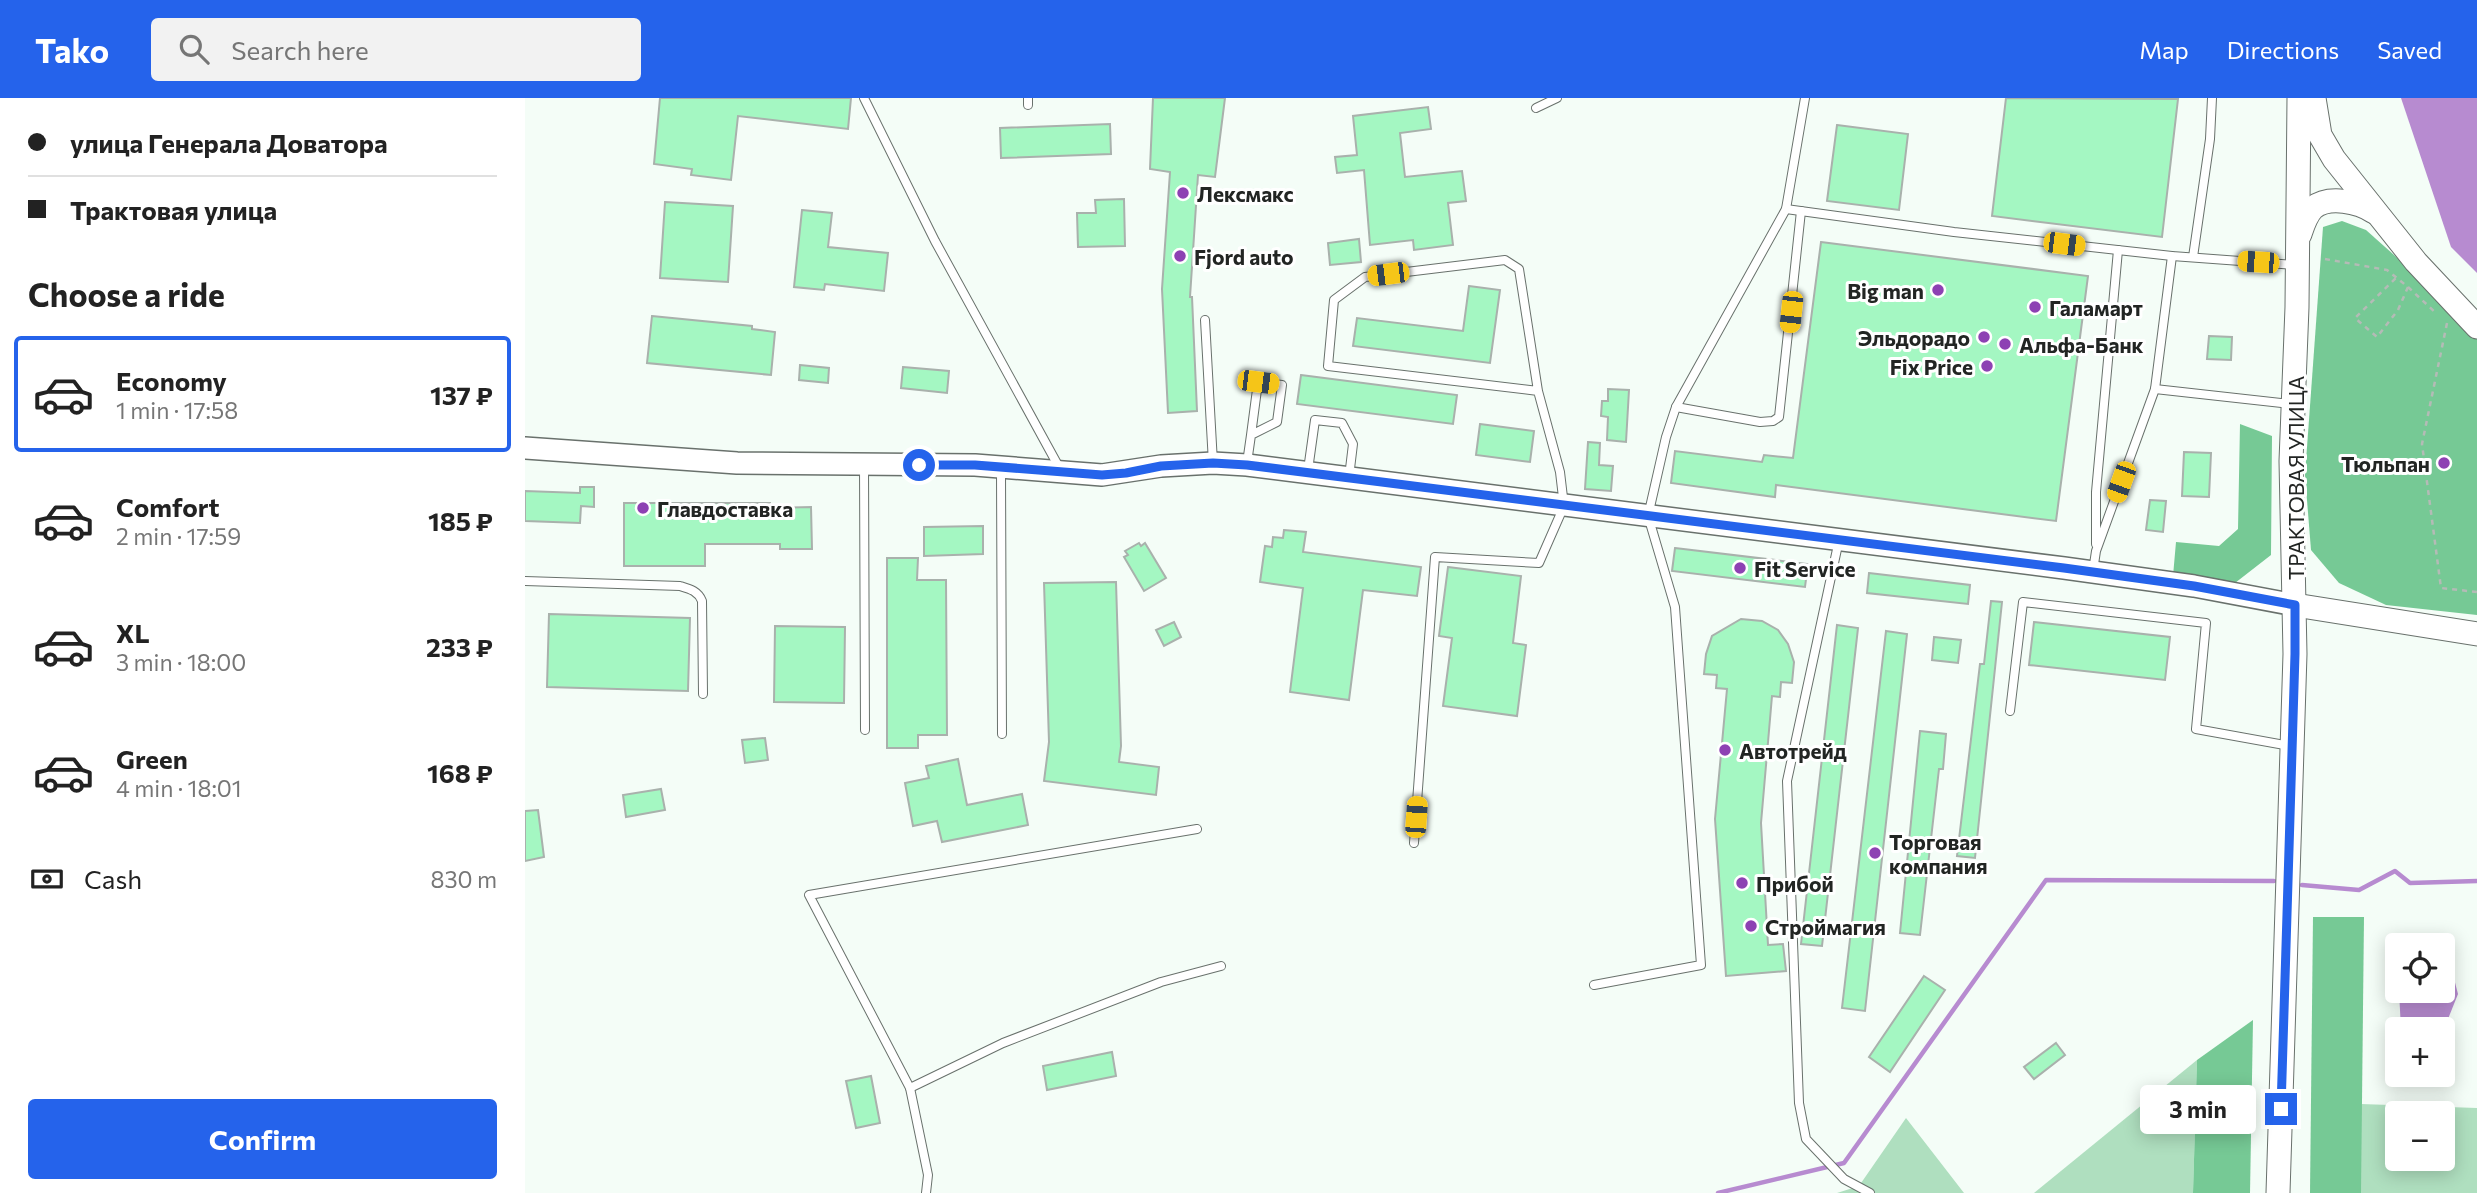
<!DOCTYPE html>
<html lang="en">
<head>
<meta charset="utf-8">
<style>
	body { margin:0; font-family:Commissioner,sans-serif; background:#f2f2f2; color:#222; height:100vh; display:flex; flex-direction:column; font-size:26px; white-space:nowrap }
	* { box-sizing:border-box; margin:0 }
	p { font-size:23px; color:#767676 }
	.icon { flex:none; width:38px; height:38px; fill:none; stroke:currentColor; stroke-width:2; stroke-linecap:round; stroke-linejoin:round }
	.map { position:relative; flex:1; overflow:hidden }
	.details { display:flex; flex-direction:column; background:#fff; width:525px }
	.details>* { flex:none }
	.banner { display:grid; align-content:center; height:154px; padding:0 28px; background:#fff }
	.fabs { position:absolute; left:1860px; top:835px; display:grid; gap:14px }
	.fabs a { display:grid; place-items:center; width:70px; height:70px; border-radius:7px; background:#fff; box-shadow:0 4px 18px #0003; font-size:35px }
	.end { position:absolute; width:32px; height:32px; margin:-16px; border:9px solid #2563eb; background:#fff; box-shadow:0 0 0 4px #fff }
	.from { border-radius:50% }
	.bubble { position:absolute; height:49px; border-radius:7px; background:#fff; box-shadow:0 4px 18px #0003; font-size:23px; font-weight:700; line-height:49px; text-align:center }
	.car { position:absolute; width:21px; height:42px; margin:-21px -10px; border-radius:9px; box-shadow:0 0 5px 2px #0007; background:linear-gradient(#f5c518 24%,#345 0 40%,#f5c518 0 76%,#345 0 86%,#f5c518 0) }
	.banner b { display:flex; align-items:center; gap:24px; height:66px; font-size:26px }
	.banner b+b { border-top:2px solid #e0e0e0 }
	.banner i { width:18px; height:18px; background:#222 }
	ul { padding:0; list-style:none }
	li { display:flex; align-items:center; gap:21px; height:116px; margin:0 14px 10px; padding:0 14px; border:4px solid transparent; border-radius:7px }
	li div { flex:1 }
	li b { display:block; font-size:26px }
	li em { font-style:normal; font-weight:700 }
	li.on { border-color:#2563eb }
	li>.icon { width:63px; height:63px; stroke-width:1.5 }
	h2 { padding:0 28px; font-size:32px; line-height:84px }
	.pay { display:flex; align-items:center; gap:18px; height:77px; padding:0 28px; font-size:26px }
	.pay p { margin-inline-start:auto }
	.primary-button { display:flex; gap:14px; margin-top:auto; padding:14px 28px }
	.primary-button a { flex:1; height:80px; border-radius:7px; background:#2563eb; color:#fff; font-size:28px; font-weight:700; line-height:80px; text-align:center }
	header { display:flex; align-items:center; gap:42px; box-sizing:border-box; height:98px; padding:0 35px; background:#2563eb; color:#fff }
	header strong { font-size:33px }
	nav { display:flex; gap:38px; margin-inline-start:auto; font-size:24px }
	.search { width:490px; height:63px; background:#f2f2f2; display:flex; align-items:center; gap:18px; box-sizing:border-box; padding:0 24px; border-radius:7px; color:#767676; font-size:26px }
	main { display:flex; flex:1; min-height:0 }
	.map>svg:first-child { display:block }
</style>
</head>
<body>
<header>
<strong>Tako</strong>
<div class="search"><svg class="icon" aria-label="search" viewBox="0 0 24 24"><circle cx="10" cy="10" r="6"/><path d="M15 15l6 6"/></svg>Search here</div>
<nav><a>Map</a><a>Directions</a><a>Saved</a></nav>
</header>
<main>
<section class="details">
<div class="banner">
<b><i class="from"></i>улица Генерала Доватора</b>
<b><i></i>Трактовая улица</b>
</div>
<h2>Choose a ride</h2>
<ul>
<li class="on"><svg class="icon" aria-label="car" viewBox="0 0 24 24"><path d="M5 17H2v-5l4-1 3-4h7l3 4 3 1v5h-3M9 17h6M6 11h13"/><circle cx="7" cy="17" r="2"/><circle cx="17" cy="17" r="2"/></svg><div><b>Economy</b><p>1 min · 17:58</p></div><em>137 ₽</em></li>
<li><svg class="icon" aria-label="car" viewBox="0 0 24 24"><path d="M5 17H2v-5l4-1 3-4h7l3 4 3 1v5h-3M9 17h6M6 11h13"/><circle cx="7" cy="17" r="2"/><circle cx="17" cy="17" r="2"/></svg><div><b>Comfort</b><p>2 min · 17:59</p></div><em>185 ₽</em></li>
<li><svg class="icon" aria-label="car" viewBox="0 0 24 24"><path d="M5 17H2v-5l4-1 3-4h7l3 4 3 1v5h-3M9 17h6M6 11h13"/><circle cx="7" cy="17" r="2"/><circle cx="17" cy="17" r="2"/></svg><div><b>XL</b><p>3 min · 18:00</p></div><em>233 ₽</em></li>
<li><svg class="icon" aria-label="car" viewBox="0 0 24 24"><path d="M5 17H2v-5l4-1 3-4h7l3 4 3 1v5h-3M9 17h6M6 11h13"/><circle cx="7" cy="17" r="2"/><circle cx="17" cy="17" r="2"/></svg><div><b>Green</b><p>4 min · 18:01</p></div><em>168 ₽</em></li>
</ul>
<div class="pay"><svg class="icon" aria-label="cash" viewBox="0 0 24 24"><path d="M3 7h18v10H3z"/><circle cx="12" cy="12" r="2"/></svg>Cash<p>830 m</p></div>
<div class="primary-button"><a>Confirm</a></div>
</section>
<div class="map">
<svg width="1952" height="1095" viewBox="0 0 1952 1095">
	<rect width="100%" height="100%" fill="#f4fdf7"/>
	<!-- green -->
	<g fill="#afdfbf" fill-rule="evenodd">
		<path d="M1672,962L1668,1095H1509Z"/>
		<path d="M1836,1006L1952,1010V1095H1836ZM1872,1015H1918V1060H1872Z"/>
		<path d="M1381,1020L1439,1095H1312L1334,1088Z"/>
	</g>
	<!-- forest -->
	<g fill="#76c995">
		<path d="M1817,123L1841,132L1952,231V517L1861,507L1814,485L1786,452L1780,377L1798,129Z"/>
		<path d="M1715,326L1747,338L1746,457L1710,485L1648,478L1651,444L1694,448L1713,431Z"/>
		<path d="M1788,819H1839L1836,1095H1785Z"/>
		<path d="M1728,922L1725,1095H1668L1672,962Z"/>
	</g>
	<!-- water -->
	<g fill="#b78bd0">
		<path d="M1876,0H1952V175L1926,149Z"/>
		<path d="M1918,872L1927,873L1933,896L1923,921L1926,959L1918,964V931H1876L1874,893L1918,892Z"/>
	</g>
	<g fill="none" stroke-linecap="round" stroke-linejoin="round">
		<!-- stream -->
		<g stroke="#b78bd0" stroke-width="4.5">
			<path d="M1777,787L1834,792L1870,773L1885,785L1952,783"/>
			<path d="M1193,1095L1319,1065L1521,782L1749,783"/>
		</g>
	</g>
	<!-- building -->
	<g fill="#a4f7c2" stroke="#a9b1ac" stroke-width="2">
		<path d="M135,0H326L323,31L213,18L206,82L166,77L167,71L129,66Z"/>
		<path d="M628,0H700L690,79L673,77L665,199H667L672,313L643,315L637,191L645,74L625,71Z"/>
		<path d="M1481,0L1653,1L1637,139L1467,118Z"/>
		<path d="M903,9L906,31L875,35L880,79L937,73L941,103L923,105L928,147L889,152L888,142L845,147L839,72L812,75L810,59L832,57L828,18Z"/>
		<path d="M585,26L586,56L476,60L475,30Z"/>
		<path d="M1312,27L1383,36L1374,112L1302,103Z"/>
		<path d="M599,101L600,148L553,149L552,115H571L570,102Z"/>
		<path d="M140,104L208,108L203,184L135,180Z"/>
		<path d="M277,112L307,115L303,149L363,155L359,193L300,186L299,192L269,189Z"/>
		<path d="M834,141L836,164L805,167L803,145Z"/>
		<path d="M1296,144L1563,178L1531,423L1251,387L1250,399L1146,385L1150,353L1237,364L1239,357L1268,360Z"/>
		<path d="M944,188L975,192L965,265L828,248L832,220L938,233Z"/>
		<path d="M127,218L227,228V231L250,234L246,277L122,265Z"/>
		<path d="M1684,238L1707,239L1706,262L1682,261Z"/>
		<path d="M275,267L304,270L303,285L274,282Z"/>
		<path d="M378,269L424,273L422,295L376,290Z"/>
		<path d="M776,277L932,297L928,326L772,306Z"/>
		<path d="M1083,291L1104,292L1101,344L1082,342L1083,319L1076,318L1077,303H1083Z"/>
		<path d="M955,326L1009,333L1005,364L951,357Z"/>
		<path d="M1063,344L1075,345L1074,367L1088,368L1086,393L1060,391Z"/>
		<path d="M1659,354L1686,355L1684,399L1657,398Z"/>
		<path d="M55,389H69V409L56,408L55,425L0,423V393L55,395Z"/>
		<path d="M1625,402L1641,403L1638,434L1621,432Z"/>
		<path d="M99,405H245V410L286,409L287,451H255V446H180V468H99Z"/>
		<path d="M458,428V456L399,458V429Z"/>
		<path d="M759,432L781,434L778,454L896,469L892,498L838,492L824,602L765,594L778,490L735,484L740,448L747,449L748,439L758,440Z"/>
		<path d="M614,445L616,448L620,445L641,480L619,493L599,459L603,457L600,453Z"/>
		<path d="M1150,450L1283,466L1280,489L1147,473Z"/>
		<path d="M362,460H393L392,482H421L422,637H393V650H362Z"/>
		<path d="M923,469L996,478L988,545L1001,547L992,618L918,608L927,540L914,538Z"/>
		<path d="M1344,475L1445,487L1443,506L1342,495Z"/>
		<path d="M591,484L596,648L594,664L634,669L631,697L519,683L524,644L519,485Z"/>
		<path d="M1466,503L1477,504L1450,760L1432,758L1455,566H1459Z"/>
		<path d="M24,516L165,520L163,593L22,589Z"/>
		<path d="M1216,521L1237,523L1253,532L1263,546L1269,564L1267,585L1256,584L1255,599L1247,598L1236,725L1243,847L1258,846L1261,873L1201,878L1190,721L1202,591L1191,590L1192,577L1179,576L1181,556L1187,538Z"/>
		<path d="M649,524L656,539L639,548L631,532Z"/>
		<path d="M1509,524L1645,539L1640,582L1504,567Z"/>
		<path d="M1312,527L1333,530L1297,848L1276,846Z"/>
		<path d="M250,528L320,529L319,605L249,604Z"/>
		<path d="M1361,533L1382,536L1340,913L1317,910Z"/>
		<path d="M1409,539L1436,542L1433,565L1407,562Z"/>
		<path d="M1395,633L1421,636L1418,671H1414L1395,837L1375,835Z"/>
		<path d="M240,640L243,662L220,665L217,642Z"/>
		<path d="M433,661L442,707L497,696L503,727L417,744L412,723L388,728L380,685L404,680L401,668Z"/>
		<path d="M136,691L140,712L101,719L98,697Z"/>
		<path d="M13,712L19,759L0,763V713Z"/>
		<path d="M1399,878L1420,892L1365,974L1344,959Z"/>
		<path d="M1531,945L1540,957L1509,981L1499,969Z"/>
		<path d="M587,954L591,978L522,992L518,968Z"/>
		<path d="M346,978L355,1025L331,1030L321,983Z"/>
	</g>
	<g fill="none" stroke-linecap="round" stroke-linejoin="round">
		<defs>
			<g id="service">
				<path d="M339,0L410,143L535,371"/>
				<path d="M503,0V7"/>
				<path d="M1011,10L1032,0"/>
				<path d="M1261,111L1429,134L1647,158L1770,167"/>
				<path d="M1668,159L1685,41L1687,0"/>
				<path d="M680,222L688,365"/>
				<path d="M1630,291L1765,306"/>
				<path d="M1151,309L1235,324L1248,323L1254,319L1276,113"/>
				<path d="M722,365L726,337L752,324L757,287L733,284L726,337"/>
				<path d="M339,366L340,632"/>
				<path d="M476,372L477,636"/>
				<path d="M783,372L790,322L817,325L828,346L824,379"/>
				<path d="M1314,442L1262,683L1274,1005L1281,1041L1319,1081L1345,1095"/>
				<path d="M1571,446V394L1593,152"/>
				<path d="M1568,473L1571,453L1630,291L1647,158"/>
				<path d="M0,483L155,488C165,491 173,493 177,503L178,596"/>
				<path d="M1485,613L1498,504L1681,525L1671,631L1765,648"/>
				<path d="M889,745L910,459L1014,465L1039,408L1035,374L1013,293L994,171L980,162L840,179L809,202L803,268L1013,293"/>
				<path d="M1069,887L1176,867L1150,509L1123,418L1141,339L1151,309L1261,111L1280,0"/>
				<path d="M385,990L478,945L636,884L696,868"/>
				<path d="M401,1095L403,1077L385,990L284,797L672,731"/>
			</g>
			<path id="tertiary" d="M0,350L212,365L450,367L577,377L636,368L688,365L722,367L1539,470L1669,488L1770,507"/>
			<g id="secondary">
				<path d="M1789,0L1795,37L1809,61L1891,164L1952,229"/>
				<path d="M1775,136C1778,127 1781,117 1788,110C1804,97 1834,104 1849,114"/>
				<path d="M1770,507L1952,536"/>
				<path d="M1753,1095L1770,556L1766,363L1772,209L1774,0"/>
			</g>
		</defs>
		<!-- service casing -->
		<use href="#service" stroke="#69716c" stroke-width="10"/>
		<!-- tertiary casing -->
		<use href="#tertiary" stroke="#69716c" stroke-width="24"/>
		<!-- secondary casing -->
		<use href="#secondary" stroke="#69716c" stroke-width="25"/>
		<!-- path -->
		<g stroke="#b4bbb6" stroke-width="2.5" stroke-dasharray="5 5" stroke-linecap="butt">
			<path d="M1800,161L1862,172L1883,189L1873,212L1852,239L1830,220L1872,179"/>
			<path d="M1883,189L1912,216"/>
			<path d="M1922,225L1897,346L1916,490L1952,494"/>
		</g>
		<!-- service -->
		<use href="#service" stroke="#fff" stroke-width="8"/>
		<!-- tertiary -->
		<use href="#tertiary" stroke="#fff" stroke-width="21"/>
		<!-- secondary -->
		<use href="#secondary" stroke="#fff" stroke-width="23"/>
	</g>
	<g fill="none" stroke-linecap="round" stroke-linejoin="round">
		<!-- route -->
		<path stroke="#2563eb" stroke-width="9" d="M394,367H450L577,377L601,375L636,368L688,365L722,367L1539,470L1669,488L1770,507V556L1756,1011"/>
	</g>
	<!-- markers -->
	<g fill="#8d41b3" stroke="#fff" stroke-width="2.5">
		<circle cx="658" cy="95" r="7"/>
		<circle cx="655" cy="158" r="7"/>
		<circle cx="1413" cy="192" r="7"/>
		<circle cx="1510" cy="209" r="7"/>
		<circle cx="1459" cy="239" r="7"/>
		<circle cx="1480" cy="246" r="7"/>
		<circle cx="1462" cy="268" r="7"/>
		<circle cx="1919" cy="365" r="7"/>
		<circle cx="118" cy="410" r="7"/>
		<circle cx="1215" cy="470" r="7"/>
		<circle cx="1200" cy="652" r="7"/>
		<circle cx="1350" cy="755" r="7"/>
		<circle cx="1217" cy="785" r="7"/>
		<circle cx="1226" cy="828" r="7"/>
	</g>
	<g text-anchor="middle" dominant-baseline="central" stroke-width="6" stroke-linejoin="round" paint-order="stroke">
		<!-- poi labels -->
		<g font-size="21" font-weight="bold" fill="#222523" stroke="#fff" text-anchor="start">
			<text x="672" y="95">Лексмакс</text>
			<text x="669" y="158">Fjord auto</text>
			<text x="1399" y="192" text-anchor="end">Big man</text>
			<text x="1524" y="209">Галамарт</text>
			<text x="1445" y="239" text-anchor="end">Эльдорадо</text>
			<text x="1494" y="246">Альфа-Банк</text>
			<text x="1448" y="268" text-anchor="end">Fix Price</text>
			<text x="1905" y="365" text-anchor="end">Тюльпан</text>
			<text x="132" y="410">Главдоставка</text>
			<text x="1229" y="470">Fit Service</text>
			<text x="1214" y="652">Автотрейд</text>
			<text x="1364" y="743">Торговая<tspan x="1364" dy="24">компания</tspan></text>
			<text x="1231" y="785">Прибой</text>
			<text x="1240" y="828">Строймагия</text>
		</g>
		<!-- street labels -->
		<g font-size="21" fill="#222523" stroke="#fff">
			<text transform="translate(1770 380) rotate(-90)">ТРАКТОВАЯ УЛИЦА</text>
		</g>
	</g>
</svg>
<div class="fabs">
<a><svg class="icon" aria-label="locate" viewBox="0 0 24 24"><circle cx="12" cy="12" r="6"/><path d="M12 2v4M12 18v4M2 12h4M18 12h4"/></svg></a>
<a>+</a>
<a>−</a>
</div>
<i class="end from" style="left:394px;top:367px"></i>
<i class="end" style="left:1756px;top:1011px"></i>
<div class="bubble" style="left:1615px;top:987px;width:116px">3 min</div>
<i class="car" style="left:1539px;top:146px;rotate:97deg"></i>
<i class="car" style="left:1733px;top:164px;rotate:274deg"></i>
<i class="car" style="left:863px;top:176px;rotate:263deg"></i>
<i class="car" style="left:1266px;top:214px;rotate:186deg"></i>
<i class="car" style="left:733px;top:284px;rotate:97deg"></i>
<i class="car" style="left:1596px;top:384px;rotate:200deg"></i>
<i class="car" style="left:891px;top:719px;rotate:4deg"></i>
</div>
</main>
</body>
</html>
